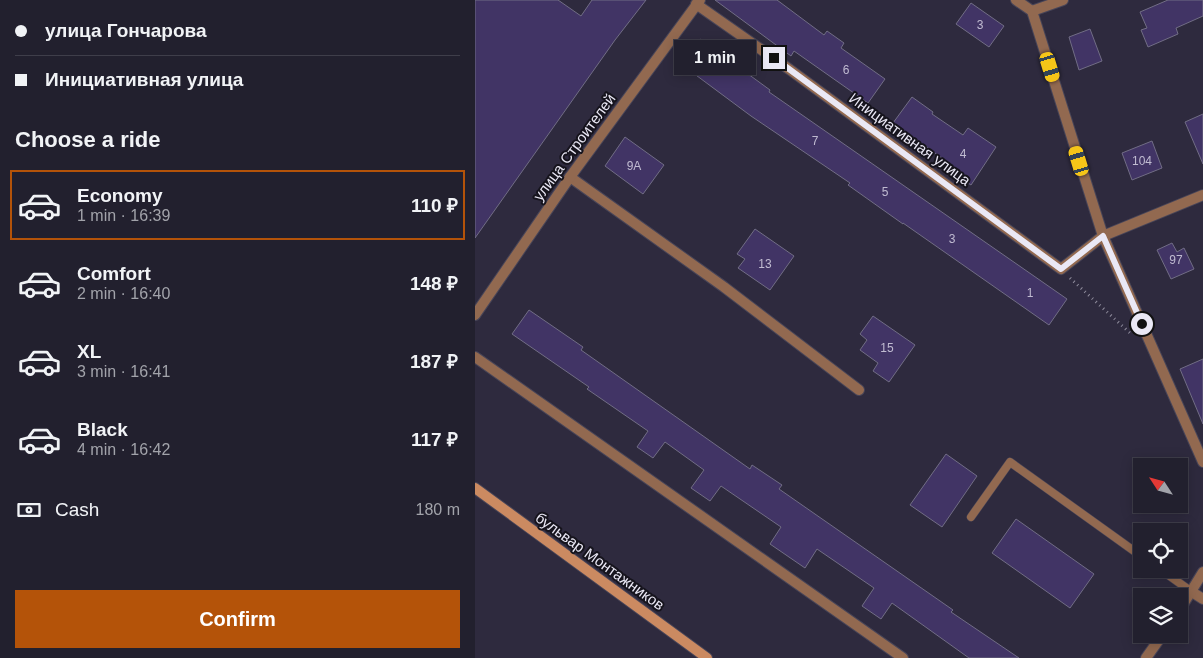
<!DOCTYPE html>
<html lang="en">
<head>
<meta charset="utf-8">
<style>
	body { margin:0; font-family:Arial,sans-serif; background:#2e2d3a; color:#f1f3f6; height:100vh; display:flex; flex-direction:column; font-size:19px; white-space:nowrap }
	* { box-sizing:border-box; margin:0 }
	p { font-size:16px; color:#a2a3aa }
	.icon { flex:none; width:28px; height:28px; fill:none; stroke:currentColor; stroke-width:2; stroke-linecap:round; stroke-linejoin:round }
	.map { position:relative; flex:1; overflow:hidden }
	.drawer { display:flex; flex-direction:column; background:#22202e; width:475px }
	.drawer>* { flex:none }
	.top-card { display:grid; align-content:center; height:110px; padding:0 15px; background:#22202e }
	.needle { width:32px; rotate:306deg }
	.fabs { position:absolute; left:658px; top:458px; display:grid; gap:10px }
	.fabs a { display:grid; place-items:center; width:55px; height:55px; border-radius:0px; background:#22202e; box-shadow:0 2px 12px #0003,0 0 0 1px #3f3e4a; font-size:25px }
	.end { position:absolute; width:22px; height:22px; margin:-11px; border:6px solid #eae8f5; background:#111; box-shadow:0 0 0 2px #111 }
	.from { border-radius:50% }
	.bubble { position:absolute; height:35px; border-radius:0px; background:#22202e; box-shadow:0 2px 12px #0003,0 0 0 1px #3f3e4a; font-size:16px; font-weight:600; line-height:35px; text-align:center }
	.car { position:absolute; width:15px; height:30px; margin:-15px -8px; border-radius:6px; box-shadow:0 0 4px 1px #0007; background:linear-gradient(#f5c518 24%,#345 0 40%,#f5c518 0 76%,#345 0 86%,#f5c518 0) }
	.top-card b { display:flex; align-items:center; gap:18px; height:48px; font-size:19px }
	.top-card b+b { border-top:1px solid #3f3e4a }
	.top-card i { width:12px; height:12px; background:#f1f3f6 }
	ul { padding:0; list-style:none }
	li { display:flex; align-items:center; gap:15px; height:70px; margin:0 10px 8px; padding:0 5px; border:2px solid transparent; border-radius:0px }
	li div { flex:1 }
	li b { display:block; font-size:19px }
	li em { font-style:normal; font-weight:600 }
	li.selected { border-color:#b45309 }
	li>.icon { width:45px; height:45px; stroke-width:1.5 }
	h2 { padding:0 15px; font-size:22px; line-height:60px }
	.pay { display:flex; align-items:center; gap:12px; height:55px; padding:0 15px; font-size:19px }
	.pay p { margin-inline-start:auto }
	.action { display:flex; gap:10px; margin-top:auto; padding:10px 15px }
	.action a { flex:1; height:58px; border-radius:0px; background:#b45309; color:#fff; font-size:20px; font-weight:600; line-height:58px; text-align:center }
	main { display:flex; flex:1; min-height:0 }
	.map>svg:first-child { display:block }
</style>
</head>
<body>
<main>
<section class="drawer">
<div class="top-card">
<b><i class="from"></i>улица Гончарова</b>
<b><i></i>Инициативная улица</b>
</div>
<h2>Choose a ride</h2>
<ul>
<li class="selected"><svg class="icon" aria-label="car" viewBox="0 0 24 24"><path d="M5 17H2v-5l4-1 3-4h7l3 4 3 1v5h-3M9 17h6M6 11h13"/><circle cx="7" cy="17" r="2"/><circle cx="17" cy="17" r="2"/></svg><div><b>Economy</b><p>1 min · 16:39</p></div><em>110 ₽</em></li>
<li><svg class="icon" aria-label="car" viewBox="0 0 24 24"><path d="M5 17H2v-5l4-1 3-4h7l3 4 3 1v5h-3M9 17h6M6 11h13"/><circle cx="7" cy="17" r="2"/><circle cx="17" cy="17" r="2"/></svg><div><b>Comfort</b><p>2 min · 16:40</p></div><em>148 ₽</em></li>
<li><svg class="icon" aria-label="car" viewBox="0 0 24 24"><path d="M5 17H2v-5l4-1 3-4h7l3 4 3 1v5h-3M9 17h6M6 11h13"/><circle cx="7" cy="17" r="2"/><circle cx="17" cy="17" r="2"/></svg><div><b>XL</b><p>3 min · 16:41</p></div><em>187 ₽</em></li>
<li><svg class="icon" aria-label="car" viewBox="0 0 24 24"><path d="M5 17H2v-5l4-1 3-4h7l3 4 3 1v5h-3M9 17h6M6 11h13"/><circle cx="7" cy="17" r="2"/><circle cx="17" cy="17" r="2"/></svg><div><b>Black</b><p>4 min · 16:42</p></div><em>117 ₽</em></li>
</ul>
<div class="pay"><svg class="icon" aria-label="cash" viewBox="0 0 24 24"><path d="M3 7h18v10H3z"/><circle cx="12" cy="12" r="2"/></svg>Cash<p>180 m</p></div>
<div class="action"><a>Confirm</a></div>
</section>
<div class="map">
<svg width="728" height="658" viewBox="0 0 728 658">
	<rect width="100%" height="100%" fill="#2e2a3e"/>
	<!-- building -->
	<g fill="#413465" stroke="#716d85">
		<path d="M0,0H83L106,16L117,0H171L140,40L0,238Z"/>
		<path d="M240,0H302L349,35L352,31L369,43L366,48L410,79L393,103L319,51L316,56Z"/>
		<path d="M693,0H728V16L701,28L703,34L673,47L666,30L672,28L665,12Z"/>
		<path d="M496,3L529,26L514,47L481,24Z"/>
		<path d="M615,29L627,61L604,70L594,37Z"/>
		<path d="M225,39L295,90L294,92L592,299L574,325L428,223V224L373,185L375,183L276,116L206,64Z"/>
		<path d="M437,97L458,112L457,114L488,135L493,128L521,147L496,185L463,163L467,158L418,123Z"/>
		<path d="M728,114V164L710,122Z"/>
		<path d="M150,137L189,165L168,194L130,166Z"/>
		<path d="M677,141L687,168L657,180L647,153Z"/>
		<path d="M280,229L319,256L295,290L263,268L270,259L262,254Z"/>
		<path d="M697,243L702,252L709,248L719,269L696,279L682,250Z"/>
		<path d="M54,310L108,347L106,350L275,469L277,465L307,485L304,489L478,610L476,612L544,658H494L417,603L406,619L387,606L399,588L342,549L330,568L295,544L306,527L246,486L235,501L216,488L229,470L190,442L178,458L162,447L173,431L112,389L114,387L37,334Z"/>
		<path d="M398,316L440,345L414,382L398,371L403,363L385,350L392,340L385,334Z"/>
		<path d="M728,359V424L705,369Z"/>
		<path d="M471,454L502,476L467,527L435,505Z"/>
		<path d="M541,519L619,574L595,608L517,553Z"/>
	</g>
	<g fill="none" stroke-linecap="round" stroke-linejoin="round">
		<defs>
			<g id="lane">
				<path d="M496,517L535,462L666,556"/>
				<path d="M685,569L717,592"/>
			</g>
			<g id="street">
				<path d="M541,0L557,11L628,236L728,462"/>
				<path d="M221,4L314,69L586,269L628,236L728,195"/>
				<path d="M557,11L588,0"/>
				<path d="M95,177L249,287L384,390"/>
				<path d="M0,315L95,177L225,0"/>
				<path d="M0,357L428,658"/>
				<path d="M717,592L728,599"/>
				<path d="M704,611L728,572"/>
				<path d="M671,658L688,634"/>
			</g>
			<path id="secondary" d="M0,488L232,658"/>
		</defs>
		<!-- lane casing -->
		<use href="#lane" stroke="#484558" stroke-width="9"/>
		<!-- street casing -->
		<use href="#street" stroke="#484558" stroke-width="12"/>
		<!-- secondary casing -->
		<use href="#secondary" stroke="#484558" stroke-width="12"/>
		<!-- path -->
		<path stroke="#8f8c9c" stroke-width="3" stroke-dasharray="1 4" stroke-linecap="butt" d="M595,278L655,333"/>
		<!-- lane -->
		<use href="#lane" stroke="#926950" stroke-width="8"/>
		<!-- street -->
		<use href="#street" stroke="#926950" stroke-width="10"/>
		<!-- secondary -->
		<use href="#secondary" stroke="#cb8a61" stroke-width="10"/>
	</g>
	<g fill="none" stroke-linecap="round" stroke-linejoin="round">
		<!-- route -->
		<path stroke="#eae8f5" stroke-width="6" d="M299,58L586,269L628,236L667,324"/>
	</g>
	<g text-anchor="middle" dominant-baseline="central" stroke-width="4" stroke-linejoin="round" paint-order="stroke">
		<!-- number labels -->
		<g font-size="12" fill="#c0bbd1">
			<text x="505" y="25">3</text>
			<text x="371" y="70">6</text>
			<text x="340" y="141">7</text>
			<text x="488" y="154">4</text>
			<text x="667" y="161">104</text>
			<text x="159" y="166">9А</text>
			<text x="410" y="192">5</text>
			<text x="477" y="239">3</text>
			<text x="701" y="260">97</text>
			<text x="290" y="264">13</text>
			<text x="555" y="293">1</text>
			<text x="412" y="348">15</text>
		</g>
		<!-- street labels -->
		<g font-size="15" fill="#eae8f5" stroke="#16141d">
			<text transform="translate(435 139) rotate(36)">Инициативная улица</text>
			<text transform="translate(99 147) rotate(-54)">улица Строителей</text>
			<text transform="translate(125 561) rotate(36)">бульвар Монтажников</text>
		</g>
	</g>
</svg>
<div class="fabs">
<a><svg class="needle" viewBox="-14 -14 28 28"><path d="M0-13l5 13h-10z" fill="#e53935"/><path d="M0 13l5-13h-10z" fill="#a2a3aa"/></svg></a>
<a><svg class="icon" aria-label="locate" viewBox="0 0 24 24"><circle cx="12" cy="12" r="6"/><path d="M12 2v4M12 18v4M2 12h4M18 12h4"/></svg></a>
<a><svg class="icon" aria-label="layers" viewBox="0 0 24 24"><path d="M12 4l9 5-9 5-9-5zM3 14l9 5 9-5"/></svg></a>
</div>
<i class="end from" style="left:667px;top:324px"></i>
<i class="end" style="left:299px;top:58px"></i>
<div class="bubble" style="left:199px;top:40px;width:82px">1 min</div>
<i class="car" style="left:575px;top:67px;rotate:163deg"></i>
<i class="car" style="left:604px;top:161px;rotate:343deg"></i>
</div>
</main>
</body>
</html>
